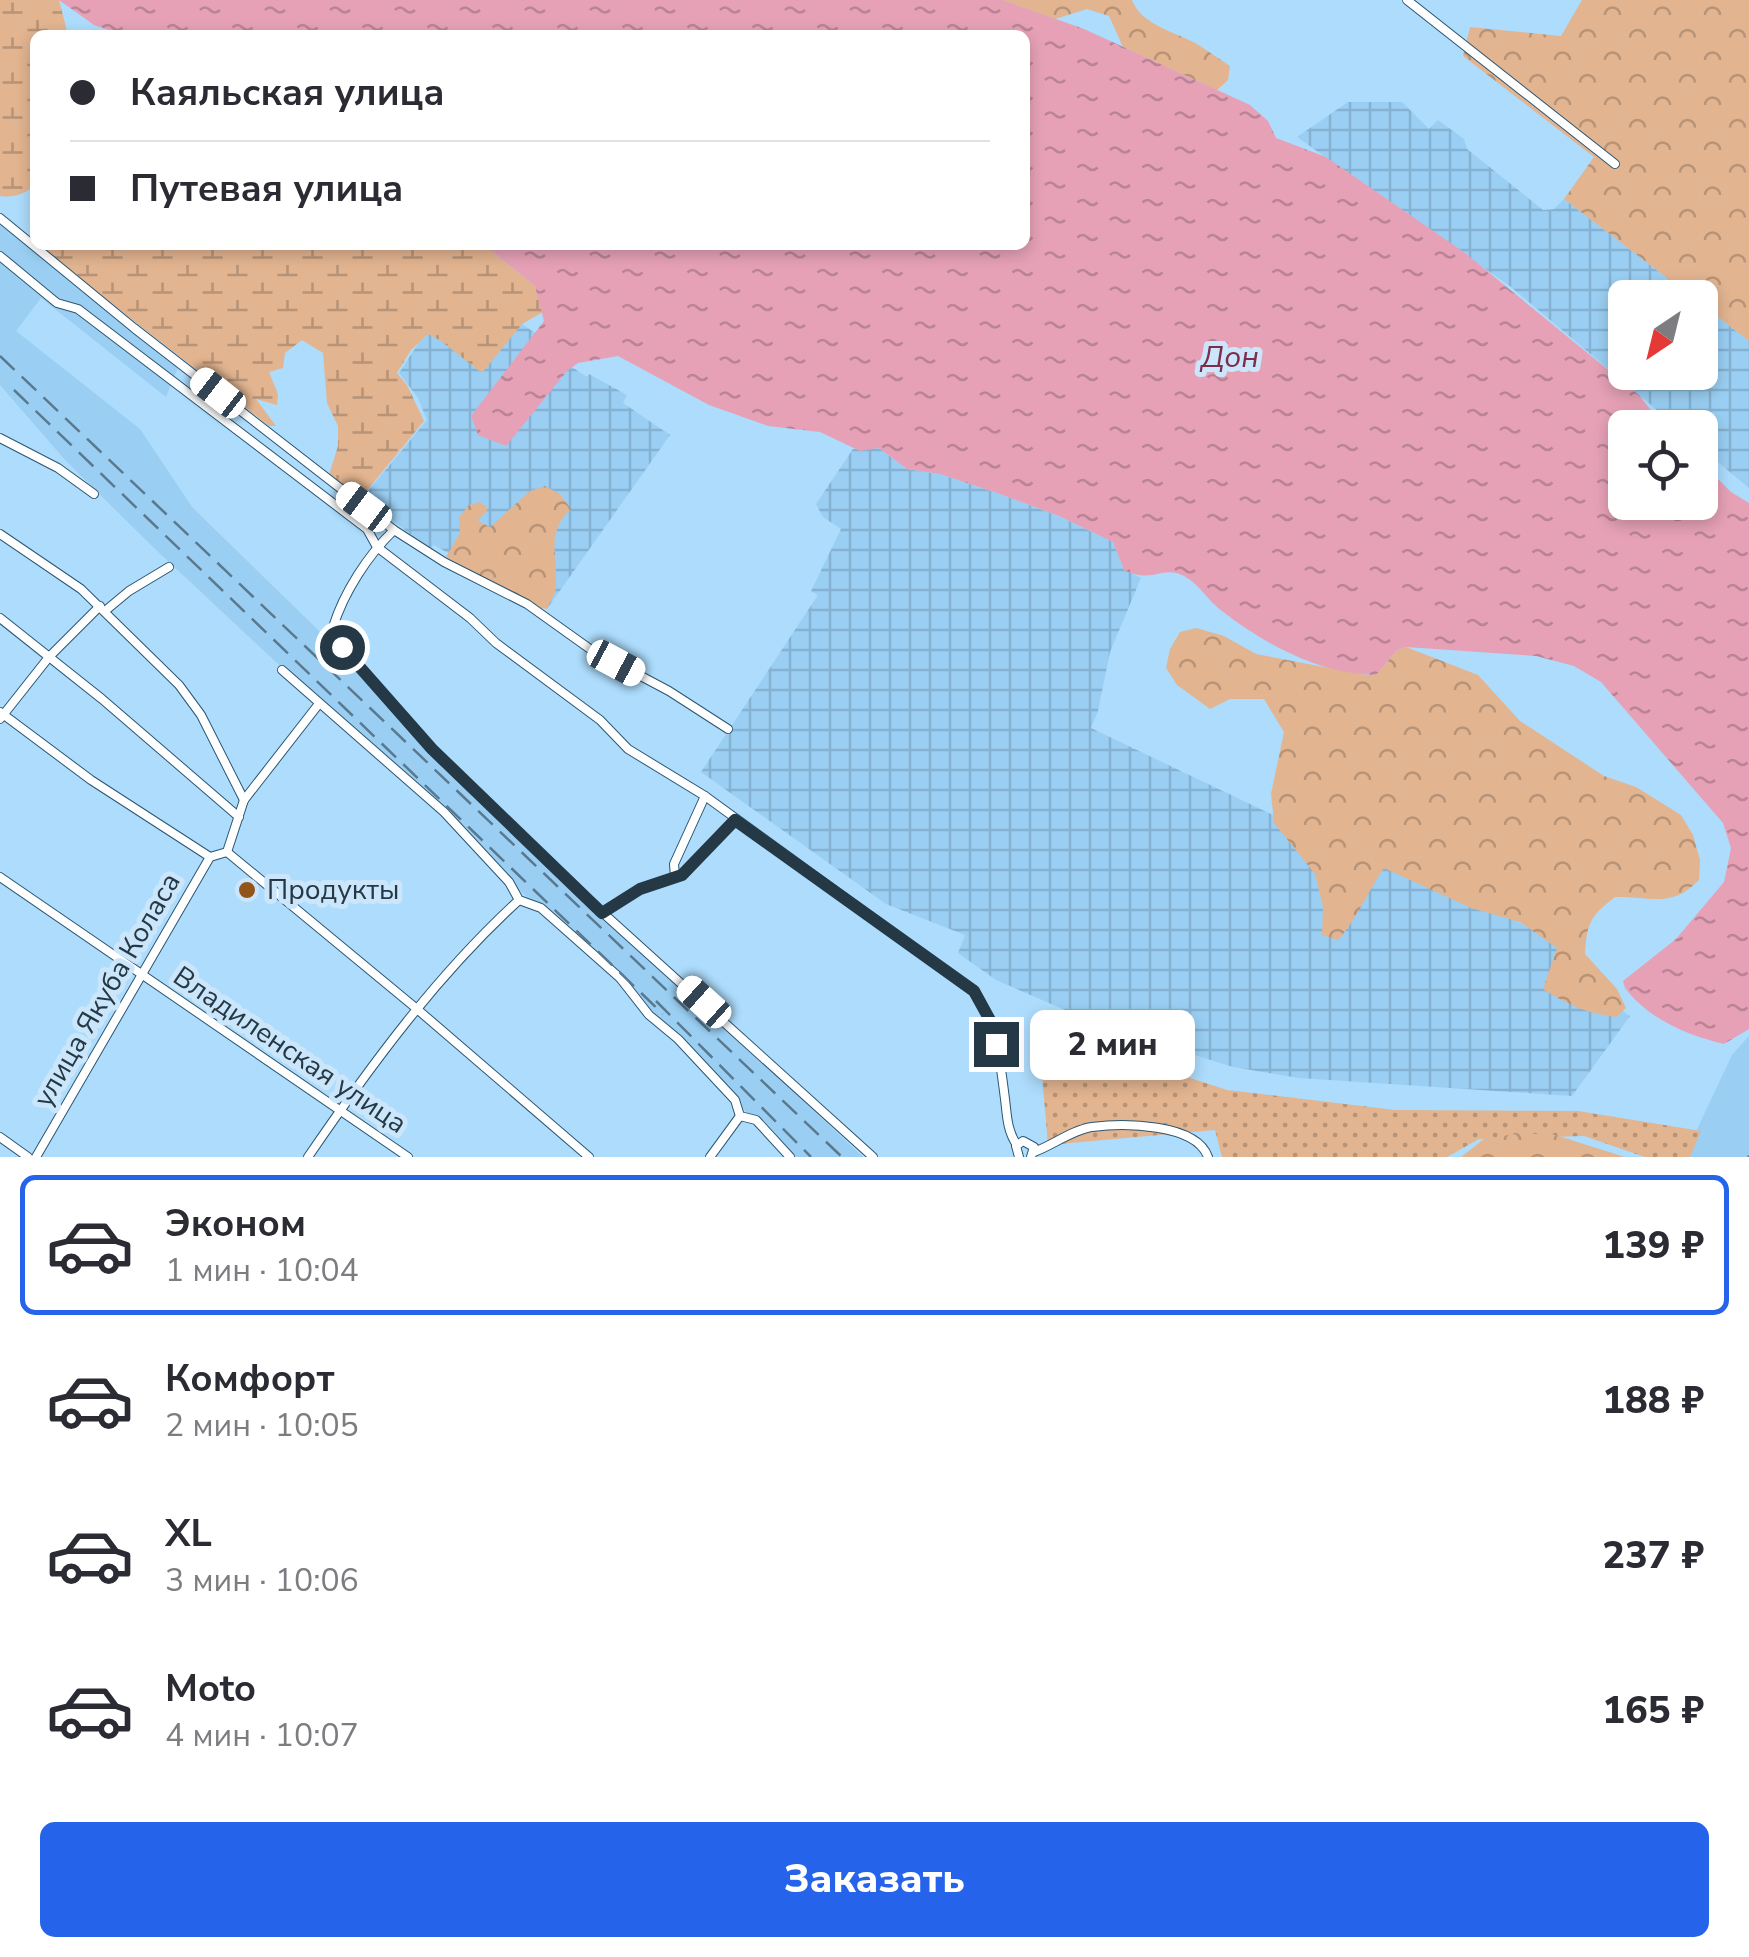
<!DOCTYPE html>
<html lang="ru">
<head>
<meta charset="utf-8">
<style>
	body { margin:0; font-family:"Nunito Sans",sans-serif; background:#f7f7f7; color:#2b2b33; height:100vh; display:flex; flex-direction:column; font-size:38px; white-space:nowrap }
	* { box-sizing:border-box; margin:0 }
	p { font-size:32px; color:#7c7c81 }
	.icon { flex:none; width:55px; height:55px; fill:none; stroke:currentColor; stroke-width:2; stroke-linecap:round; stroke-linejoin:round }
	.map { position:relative; height:1157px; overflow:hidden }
	.drawer { display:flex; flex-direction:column; background:#fff; flex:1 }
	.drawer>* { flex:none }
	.hud { position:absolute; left:30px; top:30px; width:1000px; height:220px; border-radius:15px; box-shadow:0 5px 15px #0003; display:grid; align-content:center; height:220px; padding:0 40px; background:#fff }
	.needle { width:65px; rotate:215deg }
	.fabs { position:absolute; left:1608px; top:280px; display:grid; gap:20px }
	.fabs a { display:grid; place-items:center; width:110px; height:110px; border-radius:15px; background:#fff; box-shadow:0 5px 15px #0003; font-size:50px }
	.end { position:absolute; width:45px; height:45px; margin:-22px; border:12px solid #253845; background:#fff; box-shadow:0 0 0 5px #fff }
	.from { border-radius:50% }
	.bubble { position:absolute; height:70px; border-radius:15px; background:#fff; box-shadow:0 5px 15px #0003; font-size:32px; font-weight:800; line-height:70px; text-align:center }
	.car { position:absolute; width:30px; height:60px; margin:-30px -15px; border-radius:12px; box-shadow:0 0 8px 2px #0007; background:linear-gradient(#fff 24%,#345 0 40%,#fff 0 76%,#345 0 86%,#fff 0) }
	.hud b { display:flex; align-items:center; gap:35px; height:95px; font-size:38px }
	.hud b+b { border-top:2px solid #e1e1e2 }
	.hud i { width:25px; height:25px; background:#2b2b33 }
	ul { padding:18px 0 0; list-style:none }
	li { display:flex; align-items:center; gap:30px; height:140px; margin:0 20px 15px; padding:0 20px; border:5px solid transparent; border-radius:15px }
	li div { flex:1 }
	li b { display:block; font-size:38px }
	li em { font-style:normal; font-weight:800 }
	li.on { border-color:#2563eb }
	li>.icon { width:90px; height:90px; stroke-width:1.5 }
	.button { display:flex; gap:20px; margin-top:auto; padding:20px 40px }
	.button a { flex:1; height:115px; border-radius:15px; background:#2563eb; color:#fff; font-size:40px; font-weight:800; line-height:115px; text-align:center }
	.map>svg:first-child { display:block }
</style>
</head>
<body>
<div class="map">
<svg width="1749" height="1157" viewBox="0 0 1749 1157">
	<defs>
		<pattern id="industrial-grid" width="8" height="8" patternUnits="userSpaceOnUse" patternTransform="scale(2.5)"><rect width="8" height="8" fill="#9acff3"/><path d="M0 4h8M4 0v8" fill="none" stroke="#85b2d2"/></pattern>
		<pattern id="grass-dots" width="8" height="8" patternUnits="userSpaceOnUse" patternTransform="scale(2.5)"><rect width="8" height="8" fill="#e2b490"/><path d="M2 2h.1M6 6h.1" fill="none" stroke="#b79377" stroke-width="1.8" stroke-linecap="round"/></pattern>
		<pattern id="forest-crowns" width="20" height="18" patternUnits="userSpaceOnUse" patternTransform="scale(2.5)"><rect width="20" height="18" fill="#e2b490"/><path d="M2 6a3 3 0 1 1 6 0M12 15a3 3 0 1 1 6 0" fill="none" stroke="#b79377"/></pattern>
		<pattern id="wetland-marsh" width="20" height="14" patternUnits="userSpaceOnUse" patternTransform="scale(2.5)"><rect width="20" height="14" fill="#e2b490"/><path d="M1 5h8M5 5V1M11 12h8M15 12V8" fill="none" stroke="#b79377"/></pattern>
		<pattern id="water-ripples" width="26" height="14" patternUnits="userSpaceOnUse" patternTransform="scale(2.5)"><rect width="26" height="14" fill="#e6a1b6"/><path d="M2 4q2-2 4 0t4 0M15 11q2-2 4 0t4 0" fill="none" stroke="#ba8496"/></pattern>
	</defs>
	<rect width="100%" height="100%" fill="#addcfc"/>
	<!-- built -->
	<g fill="#9acff3">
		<path d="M0,218L179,365L166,397L41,298L16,331L140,429L192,507L354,665L474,791L863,1157H791L621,985L153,547L66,461L0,385Z"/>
		<path d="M1749,1036V1157H1684L1732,1055Z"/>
	</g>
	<!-- industrial -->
	<g fill="url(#industrial-grid)">
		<path d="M1348,102H1402L1429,129L1438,120L1464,139L1467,149L1543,210L1554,209L1564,199L1692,297L1625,298V372H1700V303L1749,341V488L1700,447V428L1677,427L1511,287L1297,137Z"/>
		<path d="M476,255L524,305L522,324L575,360L572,367L587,377L589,374L627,395L623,403L670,435L547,609L434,545L429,549L363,497L427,420L418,398L399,373Z"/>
		<path d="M879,448L907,469L940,474L1000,494L1059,516L1113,542L1124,569L1141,578L1110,652L1098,711L1091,728L1369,861L1376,854L1573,948L1562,972L1630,1016L1572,1096L1299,1078L1233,1067L1102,1026L996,980L958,953L965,935L886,904L701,772L818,595L811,591L841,529L823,517L816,504L853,449Z"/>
	</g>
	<!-- grass -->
	<path fill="url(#grass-dots)" d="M1038,1028L1227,1090L1395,1110L1578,1111L1701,1131L1690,1157H1645L1584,1136L1479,1139L1447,1157H1222L1215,1130L1048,1145Z"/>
	<!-- forest -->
	<g fill="url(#forest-crowns)">
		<path d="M1003,0H1132C1141,25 1176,32 1197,44C1208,51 1219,59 1230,66L1228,80L1217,90L1123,47L1109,16L1087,9L1055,19Z"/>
		<path d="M1582,0H1749V341L1700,303V298L1692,297L1564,199L1594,157L1463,56L1470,27L1561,36Z"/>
		<path d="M545,486L560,494L571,509C545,533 558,556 556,586C556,594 550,602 547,609L536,607L446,557L460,533L459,517L469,505L480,502L488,509L478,521L490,527L530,491Z"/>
		<path d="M1196,628L1224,636L1256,654L1366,675H1376L1397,650L1406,647L1478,675L1520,721L1604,776L1636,787L1681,815L1693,835L1700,860L1699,880C1671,909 1651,896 1615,897C1590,916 1587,923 1585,954L1617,989L1626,1008L1616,1017C1588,1014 1568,1005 1543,989L1557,948L1520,922L1471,908L1384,868C1368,891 1357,919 1338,940L1322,935L1323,907L1315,874L1274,823L1271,794L1284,732L1264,699H1230L1210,709L1177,685L1166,668L1170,649L1180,632Z"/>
		<path d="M1520,1133L1555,1135L1625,1157H1461L1484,1139Z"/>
	</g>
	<!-- wetland -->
	<g fill="url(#wetland-marsh)">
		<path d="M0,0H59L68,35H35V185C24,194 15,198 0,196Z"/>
		<path d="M36,245H484L535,286L543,312L522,324L482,373L441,341L428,334L411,350L397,373L407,385L424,421L360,499L329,475L338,446V426L327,403L323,353L302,340L285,353L283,368L269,372L278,394L277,405L256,399L276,426H269Z"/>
	</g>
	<!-- water -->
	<path fill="url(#water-ripples)" d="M59,0H1003L1084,29L1250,105L1268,121L1276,138L1326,157L1465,253L1639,395L1664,427L1625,428V502H1700V461L1731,492L1749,503V1029L1724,1044C1686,1035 1649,1019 1625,988L1623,981L1676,939L1724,882L1731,848L1723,823L1601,682L1574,666L1536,656L1406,647L1397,650L1376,675C1322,675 1264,644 1222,611C1208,601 1198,582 1182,575C1161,566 1153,584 1124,570L1113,542L1059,516L1000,494L940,474L907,469L879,448L860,451L820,432L768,426L709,405L618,356L578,363L567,371L506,446L478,435L471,416L544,321L535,286L484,245H1025V35H123L94,25Z"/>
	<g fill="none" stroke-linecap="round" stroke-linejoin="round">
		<defs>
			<g id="minor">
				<path d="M1407,0L1615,164"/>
				<path d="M0,218L134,328L394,530L444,562L527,604L590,649L669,691L728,729"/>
				<path d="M0,256L57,303L78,309L367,529L377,547L470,618L496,643L600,720L628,749L705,796L973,991C997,1022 1000,1061 1005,1099C1007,1115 1007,1131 1017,1145"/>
				<path d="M0,438L58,468L94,494"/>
				<path d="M394,530C368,555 344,592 333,627L342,647L431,749L603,913L873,1157"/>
				<path d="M0,534L81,589L179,685L201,715L244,800"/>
				<path d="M105,611L129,591L169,567"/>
				<path d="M0,618L102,699L239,817"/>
				<path d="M282,670L444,812L509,882L519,900L541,908L620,978L649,1015L678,1039L735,1100L740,1116L756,1120L790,1157"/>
				<path d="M0,712L91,780L210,857"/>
				<path d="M0,719L49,657L100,606"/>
				<path d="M227,852L417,1009L589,1157"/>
				<path d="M0,877L408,1157"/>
				<path d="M675,877L674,864L705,796"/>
				<path d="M603,913L640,889L682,875L735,820"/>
				<path d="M0,1137L28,1157"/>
				<path d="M1034,1152C1053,1145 1072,1130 1092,1127C1123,1123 1196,1123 1208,1157"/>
				<path d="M36,1157L210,857L227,852L244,800L318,705"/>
				<path d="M308,1157C371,1065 437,975 519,900"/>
				<path d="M710,1157L740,1116"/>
				<path d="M1019,1157L1016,1146L1023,1141L1034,1147L1031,1157"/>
			</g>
		</defs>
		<!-- minor casing -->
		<use href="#minor" stroke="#2b5672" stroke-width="10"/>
		<!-- minor -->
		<use href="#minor" stroke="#fff" stroke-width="8"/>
		<!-- rail -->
		<g stroke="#5b798e" stroke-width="2.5" stroke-dasharray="20 10" stroke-linecap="butt">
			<path d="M0,356L842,1157"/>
			<path d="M14,390L663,1014"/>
			<path d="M656,1001L811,1157"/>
			<path d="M1748,1157L1749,1156"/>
		</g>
	</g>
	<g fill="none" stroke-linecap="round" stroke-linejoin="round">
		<!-- route -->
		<path stroke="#253845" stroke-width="12" d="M342,647L432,749L602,913L640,889L682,875L735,820L974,991L991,1022L996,1044"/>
	</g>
	<!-- markers -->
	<circle fill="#925419" stroke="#cbe6fa" stroke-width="4" cx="247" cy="890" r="10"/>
	<g text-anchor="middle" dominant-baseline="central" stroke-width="10" stroke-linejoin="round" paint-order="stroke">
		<!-- poi labels -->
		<g font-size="28" fill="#253845" stroke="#cbe6fa" text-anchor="start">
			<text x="267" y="890">Продукты</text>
		</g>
		<!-- street labels -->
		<g font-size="28" fill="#253845" stroke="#cbe6fa">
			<text transform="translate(107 990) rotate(-60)">улица Якуба Коласа</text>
			<text transform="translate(290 1050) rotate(34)">Владиленская улица</text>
		</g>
		<!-- water labels -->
		<g font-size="30" font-style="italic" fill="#7d2c4b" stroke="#cbe6fa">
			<text x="1230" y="357">Дон</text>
		</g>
	</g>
</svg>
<div class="fabs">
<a><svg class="needle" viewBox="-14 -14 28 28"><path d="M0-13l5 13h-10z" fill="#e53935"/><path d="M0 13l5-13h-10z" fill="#7c7c81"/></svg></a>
<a><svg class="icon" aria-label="locate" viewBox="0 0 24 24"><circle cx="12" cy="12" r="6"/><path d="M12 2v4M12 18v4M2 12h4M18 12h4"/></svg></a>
</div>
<i class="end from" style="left:342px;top:647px"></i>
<i class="end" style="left:996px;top:1044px"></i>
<div class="bubble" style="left:1030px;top:1010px;width:165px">2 мин</div>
<i class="car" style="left:218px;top:393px;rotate:308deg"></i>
<i class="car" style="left:364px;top:507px;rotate:307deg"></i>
<i class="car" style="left:616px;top:663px;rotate:118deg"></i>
<i class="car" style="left:704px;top:1002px;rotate:312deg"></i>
<div class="hud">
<b><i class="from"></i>Каяльская улица</b>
<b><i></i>Путевая улица</b>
</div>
</div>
<section class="drawer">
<ul>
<li class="on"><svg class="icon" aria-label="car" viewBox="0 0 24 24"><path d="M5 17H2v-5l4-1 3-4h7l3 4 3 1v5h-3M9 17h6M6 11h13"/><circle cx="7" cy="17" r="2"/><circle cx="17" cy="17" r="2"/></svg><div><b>Эконом</b><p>1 мин · 10:04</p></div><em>139 ₽</em></li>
<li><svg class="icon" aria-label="car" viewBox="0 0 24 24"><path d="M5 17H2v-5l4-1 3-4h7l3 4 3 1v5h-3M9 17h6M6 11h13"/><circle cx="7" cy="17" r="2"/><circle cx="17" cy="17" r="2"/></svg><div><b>Комфорт</b><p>2 мин · 10:05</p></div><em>188 ₽</em></li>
<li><svg class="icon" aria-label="car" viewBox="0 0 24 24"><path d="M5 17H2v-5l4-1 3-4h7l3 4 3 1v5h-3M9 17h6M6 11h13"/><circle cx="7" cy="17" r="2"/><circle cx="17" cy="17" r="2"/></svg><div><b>XL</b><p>3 мин · 10:06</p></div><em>237 ₽</em></li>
<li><svg class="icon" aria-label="car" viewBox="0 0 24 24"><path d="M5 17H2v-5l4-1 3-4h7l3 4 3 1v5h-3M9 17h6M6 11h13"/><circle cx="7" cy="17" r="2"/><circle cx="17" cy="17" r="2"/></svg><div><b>Moto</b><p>4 мин · 10:07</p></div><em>165 ₽</em></li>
</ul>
<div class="button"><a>Заказать</a></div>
</section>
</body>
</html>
